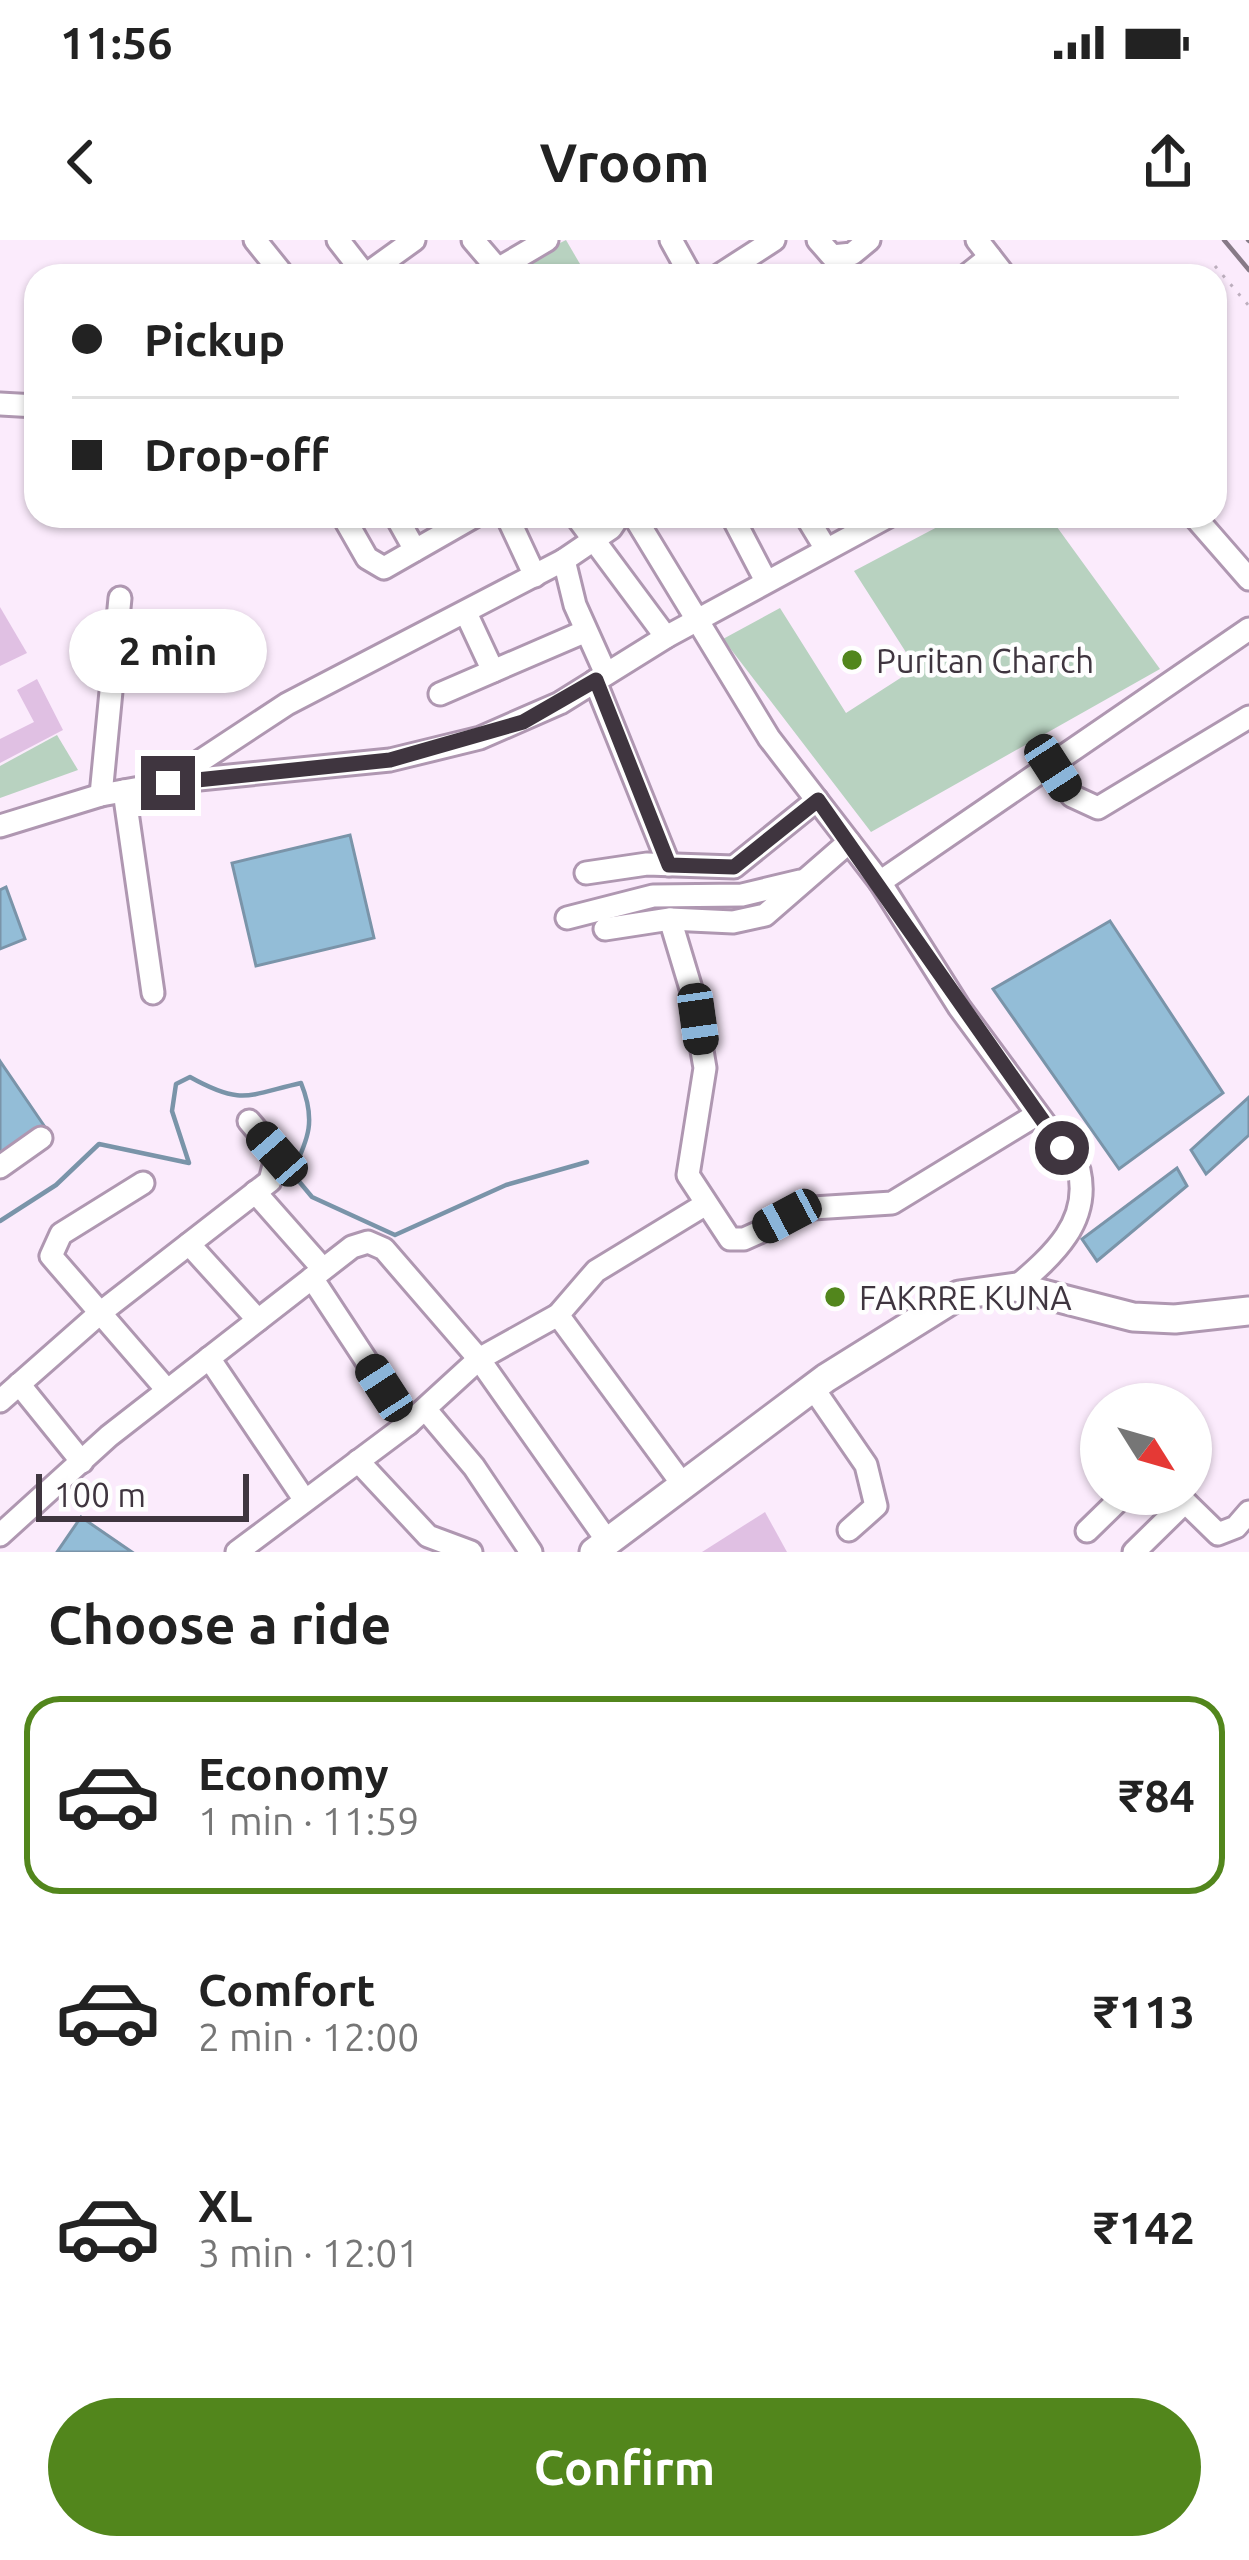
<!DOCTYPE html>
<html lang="en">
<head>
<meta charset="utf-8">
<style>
	body { margin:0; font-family:Ubuntu,sans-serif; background:#f2f2f2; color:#222; height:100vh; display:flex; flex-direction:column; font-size:45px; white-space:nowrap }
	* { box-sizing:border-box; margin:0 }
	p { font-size:39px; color:#767676 }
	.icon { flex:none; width:66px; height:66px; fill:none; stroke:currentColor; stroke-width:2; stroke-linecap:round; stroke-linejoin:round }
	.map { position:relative; height:1312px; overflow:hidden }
	.sheet { display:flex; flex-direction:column; background:#fff; flex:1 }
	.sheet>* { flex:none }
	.banner { position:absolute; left:24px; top:24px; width:1203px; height:264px; border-radius:36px; box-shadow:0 3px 9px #0004; display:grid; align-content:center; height:264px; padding:0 48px; background:#fff }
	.needle { width:78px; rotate:127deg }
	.tools { position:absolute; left:1080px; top:1143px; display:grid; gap:24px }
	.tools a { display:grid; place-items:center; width:132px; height:132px; border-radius:50%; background:#fff; box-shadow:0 3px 9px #0004; font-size:60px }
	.scale { position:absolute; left:36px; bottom:30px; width:213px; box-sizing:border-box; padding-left:12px; border:6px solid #3f353f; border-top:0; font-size:33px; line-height:42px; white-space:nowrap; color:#3f353f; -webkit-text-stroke:9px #fefefe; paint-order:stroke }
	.end { position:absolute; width:54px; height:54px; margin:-27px; border:15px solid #3f353f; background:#fff; box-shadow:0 0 0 6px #fff }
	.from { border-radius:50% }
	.bubble { position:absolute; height:84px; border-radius:42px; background:#fff; box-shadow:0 3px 9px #0004; font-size:39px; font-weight:700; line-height:84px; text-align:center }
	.car { position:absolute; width:36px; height:72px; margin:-36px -18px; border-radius:15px; box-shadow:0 0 9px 3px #0007; background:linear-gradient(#222 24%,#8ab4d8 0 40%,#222 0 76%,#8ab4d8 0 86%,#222 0) }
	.banner b { display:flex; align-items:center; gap:42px; height:114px; font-size:45px }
	.banner b+b { border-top:3px solid #e0e0e0 }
	.banner i { width:30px; height:30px; background:#222 }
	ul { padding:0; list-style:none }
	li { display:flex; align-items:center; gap:36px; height:198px; margin:0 24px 18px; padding:0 24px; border:6px solid transparent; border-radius:36px }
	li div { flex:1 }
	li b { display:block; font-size:45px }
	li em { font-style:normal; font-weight:700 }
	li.on { border-color:#52861c }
	li>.icon { width:108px; height:108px; stroke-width:1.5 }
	h2 { padding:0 48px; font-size:54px; line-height:144px }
	.action { display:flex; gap:24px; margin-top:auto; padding:24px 48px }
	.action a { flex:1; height:138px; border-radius:72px; background:#52861c; color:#fff; font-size:48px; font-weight:700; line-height:138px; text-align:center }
	.status { display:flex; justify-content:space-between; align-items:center; height:84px; padding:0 60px; background:#fff; direction:ltr }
	.status svg { height:33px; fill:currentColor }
	header { display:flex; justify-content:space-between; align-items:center; height:156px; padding:0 48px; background:#fff; font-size:54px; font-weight:700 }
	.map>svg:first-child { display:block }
</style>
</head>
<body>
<div class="status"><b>11:56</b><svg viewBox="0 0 49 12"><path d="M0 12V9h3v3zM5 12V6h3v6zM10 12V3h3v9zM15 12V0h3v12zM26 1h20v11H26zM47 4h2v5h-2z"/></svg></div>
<header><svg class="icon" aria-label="back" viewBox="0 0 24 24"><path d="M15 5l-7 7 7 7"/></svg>Vroom<svg class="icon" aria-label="share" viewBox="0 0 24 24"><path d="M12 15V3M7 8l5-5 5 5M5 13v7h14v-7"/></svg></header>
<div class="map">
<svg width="1249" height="1312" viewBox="0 0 1249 1312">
	<rect width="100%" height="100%" fill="#fbebfc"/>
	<!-- green -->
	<g fill="#b8d2c0">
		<path d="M566,0L587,36H509L506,30Z"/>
		<path d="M958,276H1049L1160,429L871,592L723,399L780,368L846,473L916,428L854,331Z"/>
		<path d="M57,495L78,530L0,558V526Z"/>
	</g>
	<!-- water -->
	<g fill="#93bdd7" stroke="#7a94a9" stroke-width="3">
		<path d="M350,595L374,698L256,726L232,623Z"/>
		<path d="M6,647L25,699L0,709V650Z"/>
		<path d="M1110,681L1223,853L1119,929L993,749Z"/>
		<path d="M0,821L45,887L0,917Z"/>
		<path d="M1249,857V895L1206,934L1191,910Z"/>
		<path d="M1177,928L1187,946L1097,1021L1082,999Z"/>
		<path d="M81,1277L132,1312H57Z"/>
	</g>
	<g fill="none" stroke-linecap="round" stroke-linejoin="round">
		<!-- stream -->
		<path stroke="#7a94a9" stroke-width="4.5" d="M0,981L56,945L99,904L189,923L172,871L176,844L190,837C242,866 248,855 301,843C316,880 309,898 292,933L312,957L395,995L506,945L587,922"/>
	</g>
	<!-- building -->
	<g fill="#e0c0e3">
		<path d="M0,367L27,413L0,426Z"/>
		<path d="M37,439L63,490L0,523V499L34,482L17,450Z"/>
		<path d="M765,1272L787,1312H702Z"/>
	</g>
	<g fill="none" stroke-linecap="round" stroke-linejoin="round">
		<defs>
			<g id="minor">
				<path d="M255,0L284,36"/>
				<path d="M338,0L366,36"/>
				<path d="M473,0L503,35"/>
				<path d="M671,0L691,36"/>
				<path d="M818,0L832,16L852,14L869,0"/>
				<path d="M977,0L1005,36"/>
				<path d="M364,36L414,0"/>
				<path d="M486,36L547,0"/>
				<path d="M718,36L774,0"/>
				<path d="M966,36L990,17"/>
				<path d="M0,164L36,166"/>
				<path d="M343,276L367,318L384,328L475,276"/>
				<path d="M396,276L415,310"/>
				<path d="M507,276L535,336"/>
				<path d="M576,276L666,397"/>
				<path d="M634,276L769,498L880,642L959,767L1079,930C1091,982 1053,1015 1016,1047"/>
				<path d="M732,276L766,341"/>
				<path d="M806,276L826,309"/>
				<path d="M1194,276L1249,339"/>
				<path d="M466,373L493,431"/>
				<path d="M606,434L575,365L564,320L611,288L619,276"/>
				<path d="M595,441L669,625"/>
				<path d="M440,454L586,391"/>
				<path d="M1053,528L1072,556L1098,568L1249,477"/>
				<path d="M173,539L287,464L564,320"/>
				<path d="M124,551L153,753"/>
				<path d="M101,555L120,358"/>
				<path d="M0,586L101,555L179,541L390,520L480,498L560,463L666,397L889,276"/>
				<path d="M586,633L647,624L734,627L817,560"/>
				<path d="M880,642L1249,389"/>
				<path d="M567,678L653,656L742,655L800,641"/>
				<path d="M670,679L692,752L705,828L688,935L730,999H744L813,968L892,963L1036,875"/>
				<path d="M605,689L670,679L733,682L765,675L849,602"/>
				<path d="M0,927L41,898"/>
				<path d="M143,943L61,994L51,1016L167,1150"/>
				<path d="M255,952L323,1029"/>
				<path d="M189,1004L258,1080"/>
				<path d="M312,1038L408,1184"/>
				<path d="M558,1075L683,1245"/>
				<path d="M209,1118L304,1259"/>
				<path d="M19,1144L82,1222"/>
				<path d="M813,1148L866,1225L876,1266L849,1290"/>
				<path d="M0,1161L100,1073L270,941L277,914L249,881"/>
				<path d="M426,1170L474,1227L531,1312"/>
				<path d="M358,1221L428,1296L471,1312"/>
				<path d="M1177,1254L1218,1294L1236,1287L1249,1272"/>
				<path d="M1087,1291L1125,1254"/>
				<path d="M0,1295L109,1196L352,1007L368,1002L384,1009L479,1119L608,1302"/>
				<path d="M237,1312L408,1184L479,1119L558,1075L596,1031L706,964"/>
				<path d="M1134,1312L1185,1262"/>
			</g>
			<path id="major" d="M594,1312L826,1138L959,1055L1016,1047L1133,1077L1175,1079L1249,1071"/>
		</defs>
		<!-- minor casing -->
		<use href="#minor" stroke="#af97b1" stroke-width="27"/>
		<!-- major casing -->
		<use href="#major" stroke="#af97b1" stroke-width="33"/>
		<!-- path -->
		<path stroke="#bdafbe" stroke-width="3" stroke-dasharray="3 9" stroke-linecap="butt" d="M1215,26L1249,66"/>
		<!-- minor -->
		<use href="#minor" stroke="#fff" stroke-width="21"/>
		<!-- major -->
		<use href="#major" stroke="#fff" stroke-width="27"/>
		<!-- rail -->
		<g stroke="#877a87" stroke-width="4.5">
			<path d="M1224,0L1249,30"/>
			<path d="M1248,0L1249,1"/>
		</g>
	</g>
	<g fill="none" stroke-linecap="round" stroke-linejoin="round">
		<!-- route -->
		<path stroke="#3f353f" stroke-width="15" d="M168,543L390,520L523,482L596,440L669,625L734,627L818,560L1062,908"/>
	</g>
	<!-- markers -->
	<g fill="#52861c" stroke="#fefefe" stroke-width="4.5">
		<circle cx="852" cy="420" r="12"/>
		<circle cx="835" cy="1057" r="12"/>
	</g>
	<g text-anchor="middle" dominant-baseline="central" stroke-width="9" stroke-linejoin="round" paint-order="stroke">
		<!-- poi labels -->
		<g font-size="33" fill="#3f353f" stroke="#fefefe" text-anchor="start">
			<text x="876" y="420">Puritan Charch</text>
			<text x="859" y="1057">FAKRRE KUNA</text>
		</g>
	</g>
</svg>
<div class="tools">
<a><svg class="needle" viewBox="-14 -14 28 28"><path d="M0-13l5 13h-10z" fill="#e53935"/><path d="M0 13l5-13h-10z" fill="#767676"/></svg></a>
</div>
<div class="scale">100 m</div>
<i class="end from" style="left:1062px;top:908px"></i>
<i class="end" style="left:168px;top:543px"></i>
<div class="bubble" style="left:69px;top:369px;width:198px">2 min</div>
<i class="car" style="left:1053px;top:528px;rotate:147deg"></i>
<i class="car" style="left:698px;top:779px;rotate:172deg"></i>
<i class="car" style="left:277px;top:914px;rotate:319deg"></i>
<i class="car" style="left:787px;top:976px;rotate:242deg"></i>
<i class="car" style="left:384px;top:1148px;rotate:327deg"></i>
<div class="banner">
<b><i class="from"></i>Pickup</b>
<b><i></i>Drop-off</b>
</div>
</div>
<section class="sheet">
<h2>Choose a ride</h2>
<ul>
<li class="on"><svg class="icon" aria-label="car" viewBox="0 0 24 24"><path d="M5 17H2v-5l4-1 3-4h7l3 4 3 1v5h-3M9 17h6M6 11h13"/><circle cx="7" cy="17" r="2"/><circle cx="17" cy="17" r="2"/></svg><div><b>Economy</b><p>1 min · 11:59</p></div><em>₹84</em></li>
<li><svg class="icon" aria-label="car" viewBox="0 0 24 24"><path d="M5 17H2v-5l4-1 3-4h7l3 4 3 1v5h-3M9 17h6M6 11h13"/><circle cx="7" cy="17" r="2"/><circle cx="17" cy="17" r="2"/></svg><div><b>Comfort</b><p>2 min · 12:00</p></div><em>₹113</em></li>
<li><svg class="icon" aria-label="car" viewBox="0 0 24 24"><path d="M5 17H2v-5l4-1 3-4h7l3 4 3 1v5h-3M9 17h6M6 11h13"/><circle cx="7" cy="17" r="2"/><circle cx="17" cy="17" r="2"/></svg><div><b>XL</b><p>3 min · 12:01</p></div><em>₹142</em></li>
</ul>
<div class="action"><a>Confirm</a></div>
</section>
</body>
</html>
